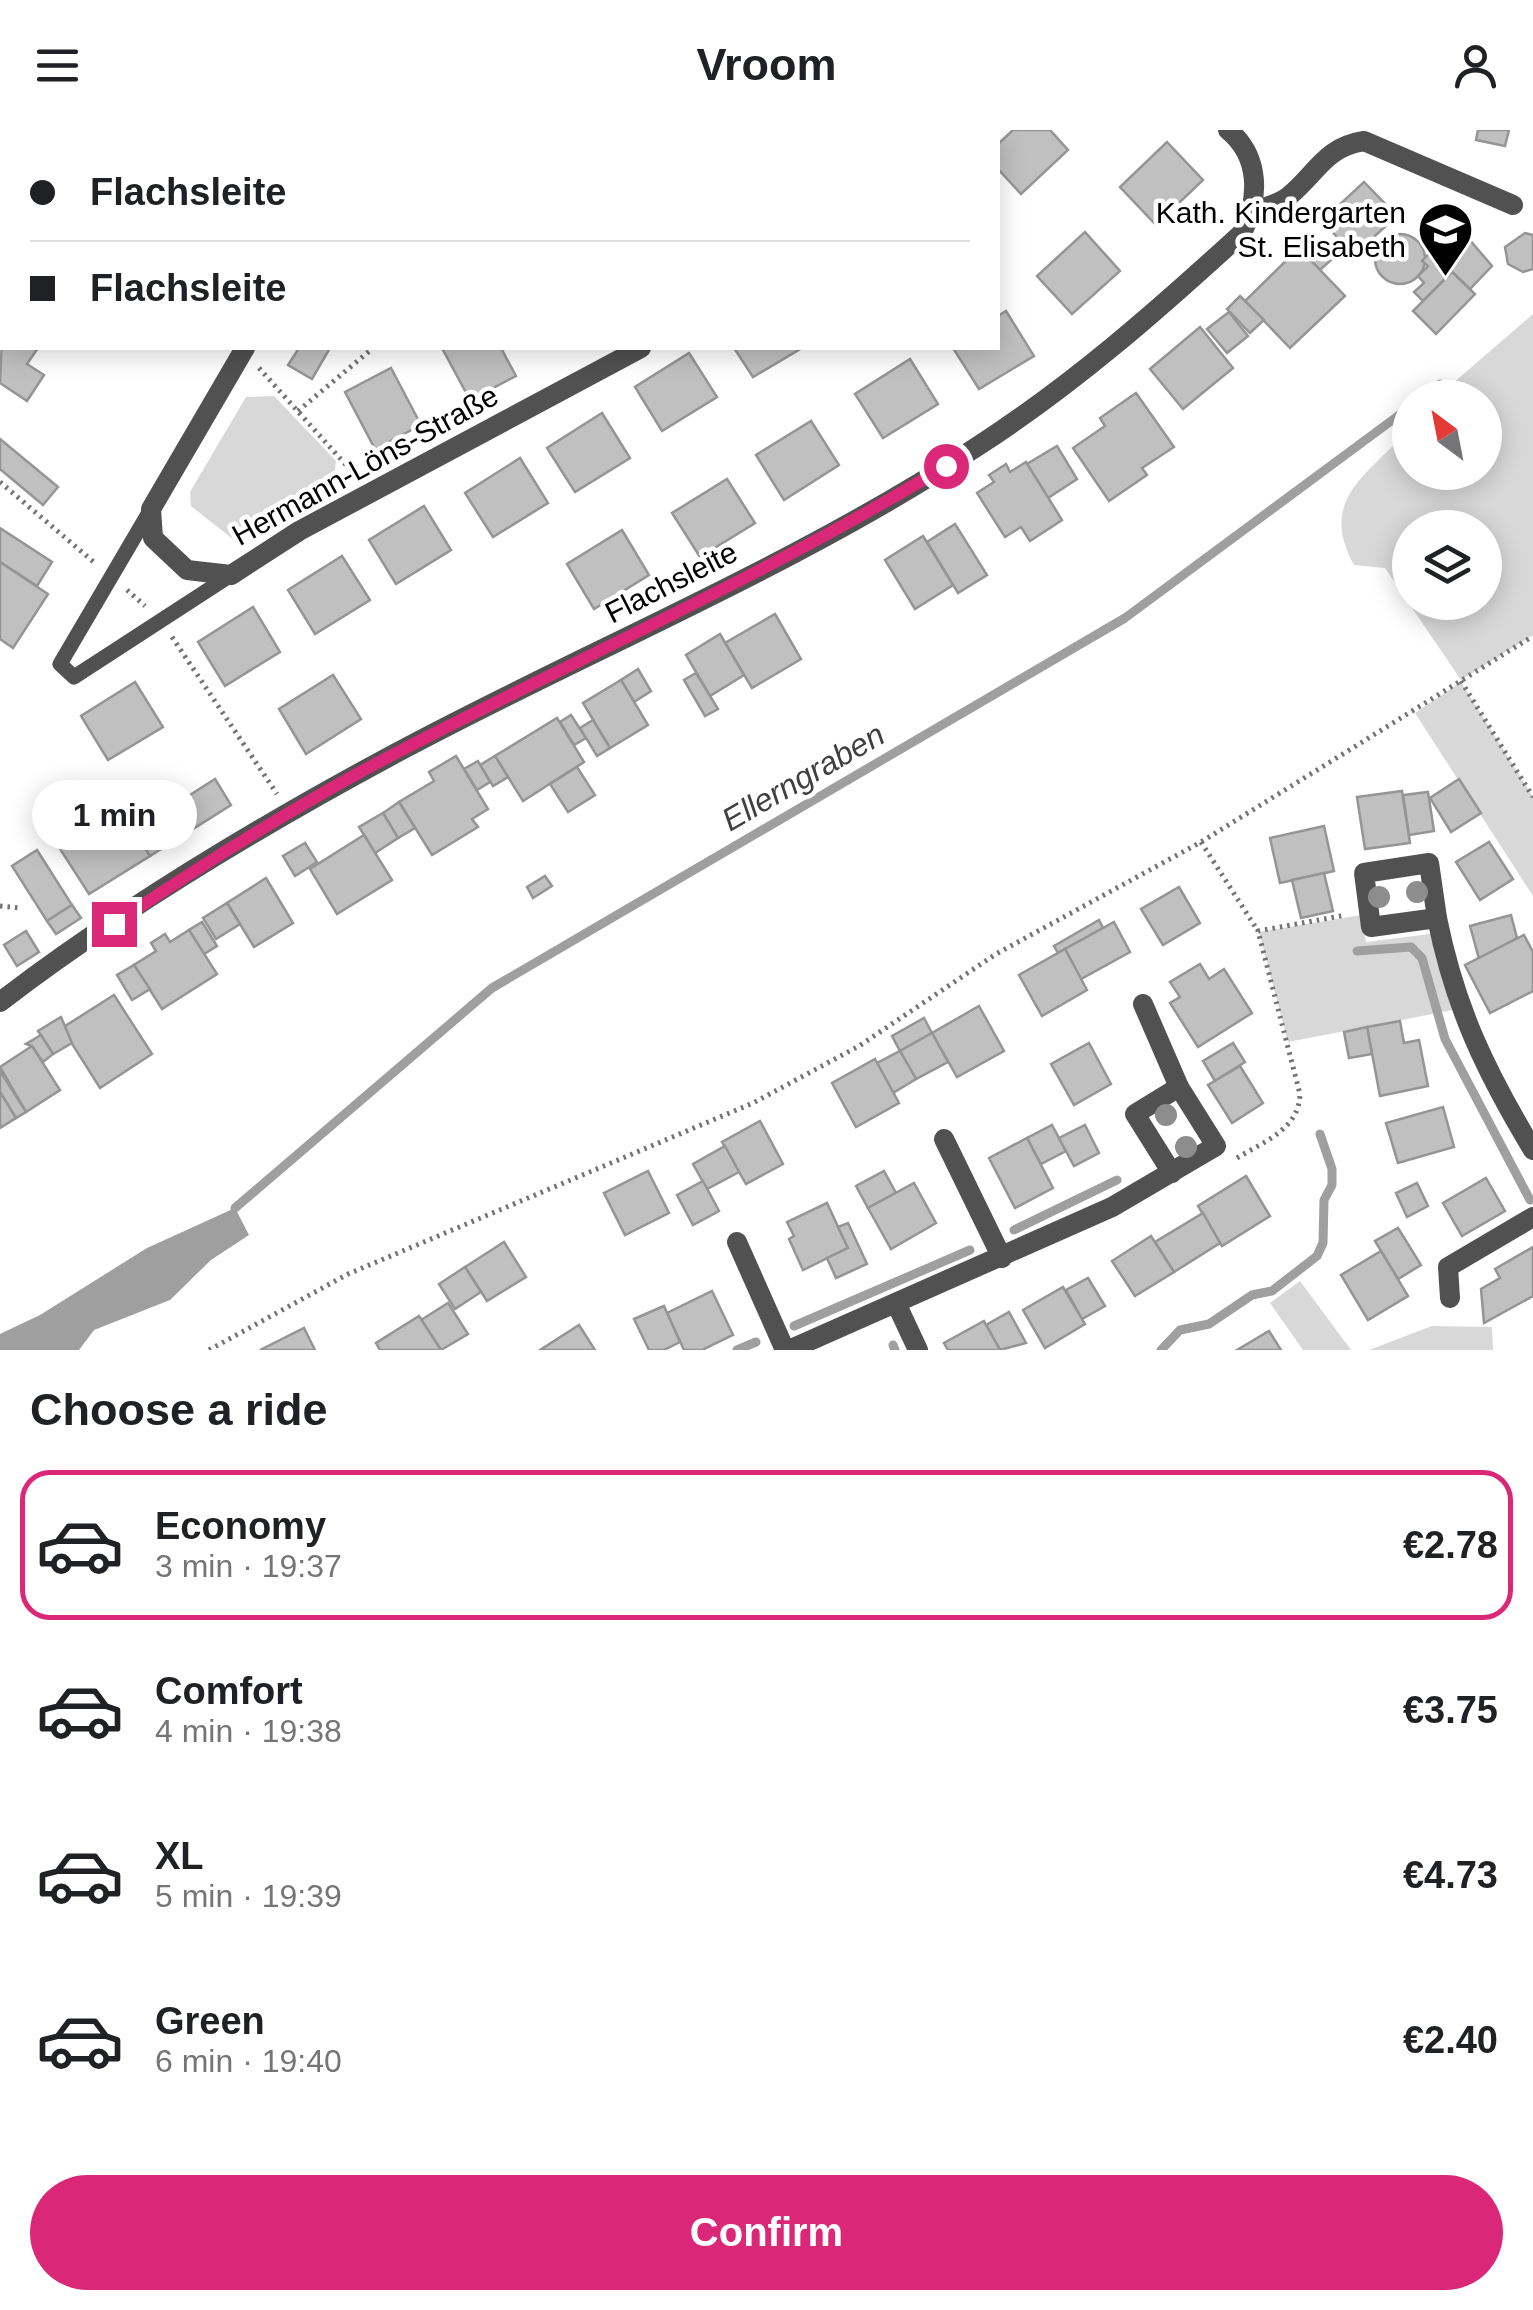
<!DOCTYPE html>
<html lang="en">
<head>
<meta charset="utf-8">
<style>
	body { margin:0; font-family:Helvetica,sans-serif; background:#f2f2f2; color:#202124; height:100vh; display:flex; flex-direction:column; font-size:38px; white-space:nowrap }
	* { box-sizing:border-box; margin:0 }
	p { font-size:32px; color:#757577 }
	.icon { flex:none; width:55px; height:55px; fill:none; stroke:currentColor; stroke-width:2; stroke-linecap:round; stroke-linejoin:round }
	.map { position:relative; height:1220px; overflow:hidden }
	.panel { display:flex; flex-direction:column; background:#fff; flex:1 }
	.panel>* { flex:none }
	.hud { position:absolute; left:0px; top:0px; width:1000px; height:220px; box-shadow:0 5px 25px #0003; display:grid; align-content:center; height:220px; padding:0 30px; background:#fff }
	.needle { width:65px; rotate:328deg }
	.controls { position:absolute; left:1392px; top:250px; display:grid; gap:20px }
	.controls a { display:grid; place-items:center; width:110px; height:110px; border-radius:50%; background:#fff; box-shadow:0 5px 25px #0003; font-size:50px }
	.end { position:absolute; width:45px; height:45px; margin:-22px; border:12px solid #db2777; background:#fff; box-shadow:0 0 0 5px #fff }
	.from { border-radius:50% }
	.bubble { position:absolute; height:70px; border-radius:35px; background:#fff; box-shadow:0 5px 25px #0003; font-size:32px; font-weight:600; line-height:70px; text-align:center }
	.hud b { display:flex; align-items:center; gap:35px; height:95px; font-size:38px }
	.hud b+b { border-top:2px solid #e0e0e0 }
	.hud i { width:25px; height:25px; background:#202124 }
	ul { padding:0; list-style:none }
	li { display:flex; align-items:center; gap:30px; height:150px; margin:0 20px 15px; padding:0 10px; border:5px solid transparent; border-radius:30px }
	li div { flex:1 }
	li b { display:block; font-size:38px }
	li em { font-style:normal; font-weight:600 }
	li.selected { border-color:#db2777 }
	li>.icon { width:90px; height:90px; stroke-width:1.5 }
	h2 { padding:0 30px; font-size:45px; line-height:120px }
	.primary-button { display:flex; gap:20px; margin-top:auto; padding:20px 30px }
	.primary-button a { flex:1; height:115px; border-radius:60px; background:#db2777; color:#fff; font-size:40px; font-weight:600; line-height:115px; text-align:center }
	header { display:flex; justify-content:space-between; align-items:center; height:130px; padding:0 30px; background:#fff; font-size:45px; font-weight:600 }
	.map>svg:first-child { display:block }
</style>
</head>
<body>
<header><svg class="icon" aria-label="menu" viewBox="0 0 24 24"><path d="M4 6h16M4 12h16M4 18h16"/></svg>Vroom<svg class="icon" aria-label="person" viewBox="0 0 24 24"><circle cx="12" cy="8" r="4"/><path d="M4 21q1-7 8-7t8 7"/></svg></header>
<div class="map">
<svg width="1533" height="1220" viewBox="0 0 1533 1220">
	<rect width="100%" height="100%" fill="#fff"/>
	<!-- green -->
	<g fill="#d8d8d8" fill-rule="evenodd">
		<path d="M1533,184V505L1461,550L1385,438L1354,435C1316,366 1373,343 1410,297V342H1485V268L1437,267ZM1410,398H1485V472H1410Z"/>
		<path d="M274,266L336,331L333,355L234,410L191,376L190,362L246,267Z"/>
		<path d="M1461,552L1533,667V766L1415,583Z"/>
		<path d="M1361,785L1366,812L1438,803L1458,879L1288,912L1259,802Z"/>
		<path d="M1300,1151L1351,1220H1303L1270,1173Z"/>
		<path d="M1432,1196L1492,1197L1493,1220H1369Z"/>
	</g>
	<!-- water -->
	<path fill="#9f9f9f" d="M235,1078L249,1105L211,1130L170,1170L94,1200L79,1220H0V1204L40,1185L147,1118Z"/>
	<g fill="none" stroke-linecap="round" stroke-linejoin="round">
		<!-- stream -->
		<g stroke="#9f9f9f" stroke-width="9">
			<path d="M1422,268L1440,254"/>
			<path d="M1357,821L1411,817L1422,828L1445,909L1530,1070"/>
			<path d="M235,1078L492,858L1125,488L1410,277"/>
			<path d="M1014,1100L1117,1050"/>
			<path d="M794,1196L970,1120"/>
			<path d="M893,1215L895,1220"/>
			<path d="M737,1220L756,1212"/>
			<path d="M1161,1220L1180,1200L1209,1194L1252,1165L1272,1161L1317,1126L1323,1113L1324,1070L1332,1055V1039L1320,1004"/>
		</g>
	</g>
	<!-- building -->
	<g fill="#c0c0c0" stroke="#959595" stroke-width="2.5">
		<path d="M1013,0H1050L1068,20L1021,64L998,39V14Z"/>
		<path d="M1478,0H1509L1505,16L1476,10Z"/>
		<path d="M1167,12L1203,50L1156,95L1120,57Z"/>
		<path d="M1364,52L1397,86L1354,125L1322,91Z"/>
		<path d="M1457,95L1492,136L1470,159L1448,138L1454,132L1437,115Z"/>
		<path d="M1085,102L1120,141L1072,184L1037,146Z"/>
		<path d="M1305,103L1331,130L1320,140L1294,113Z"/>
		<path d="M1525,103L1533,105V139L1523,142L1508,134L1505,117Z"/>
		<circle cx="1400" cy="129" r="25"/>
		<path d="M1437,115L1454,132L1448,138L1452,142L1423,171L1414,162L1424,153L1418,146L1428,136L1422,131Z"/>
		<path d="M1299,118L1345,166L1290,218L1245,171Z"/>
		<path d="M1452,142L1475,164L1436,204L1413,181Z"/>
		<path d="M1240,166L1264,190L1250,203L1227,179Z"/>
		<path d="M1006,181L1034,226L979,259L953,218H998V186Z"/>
		<path d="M1229,182L1248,206L1227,223L1207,199Z"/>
		<path d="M1200,197L1233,238L1183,279L1150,239Z"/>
		<path d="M2,209V218H38L27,234L44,245L27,271L0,253Z"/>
		<path d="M299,218H330L312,249L288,235Z"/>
		<path d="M442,218H501L516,246L470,270Z"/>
		<path d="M734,218H802L753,247Z"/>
		<path d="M689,223L717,267L662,301L635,257Z"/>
		<path d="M910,229L938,274L883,308L855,264Z"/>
		<path d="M391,238L421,295L375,319L345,262Z"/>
		<path d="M1136,263L1174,317L1142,338L1147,345L1109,371L1073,318L1105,296L1100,288Z"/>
		<path d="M602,283L630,328L575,362L547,318Z"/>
		<path d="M811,291L839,335L784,370L756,325Z"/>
		<path d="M0,309L58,357L43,375L0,339Z"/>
		<path d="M1057,316L1077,349L1048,368L1027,334Z"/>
		<path d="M520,328L548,373L493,407L465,363Z"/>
		<path d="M1026,332L1062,390L1030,411L1021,397L1005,407L977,363L994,352L989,345L1006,334L1010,342Z"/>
		<path d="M727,349L755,393L700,427L672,383Z"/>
		<path d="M424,376L451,420L396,454L369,410Z"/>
		<path d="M955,394L987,445L958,463L927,412Z"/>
		<path d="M0,398L52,432L37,456L0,432Z"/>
		<path d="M622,400L649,445L594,479L567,434Z"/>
		<path d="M923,406L953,455L915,479L885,430Z"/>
		<path d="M342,426L370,470L315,504L288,460Z"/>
		<path d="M0,432L48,464L13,518L0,509Z"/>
		<path d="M253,477L280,522L225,556L198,512Z"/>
		<path d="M775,484L801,529L752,558L725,513Z"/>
		<path d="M720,504L744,545L710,566L686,525Z"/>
		<path d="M638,539L651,561L634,572L621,550Z"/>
		<path d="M696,543L718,579L705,586L684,550Z"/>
		<path d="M333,545L361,589L306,624L279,579Z"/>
		<path d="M621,550L648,595L610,618L583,573Z"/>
		<path d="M135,552L163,597L108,630L81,586Z"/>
		<path d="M571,585L586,608L574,615L560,592Z"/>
		<path d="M557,588L584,632L523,671L495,626Z"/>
		<path d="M593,590L610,618L597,626L580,598Z"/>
		<path d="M456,626L488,679L472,689L478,697L432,725L399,672L434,651L429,642Z"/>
		<path d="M495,626L508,647L493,656L480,635Z"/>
		<path d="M478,631L490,652L477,660L464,639Z"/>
		<path d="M577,637L595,665L568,682L550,654Z"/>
		<path d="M215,649L231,675L150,726L134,701Z"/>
		<path d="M1459,649L1481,683L1451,702L1430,668Z"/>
		<path d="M1402,661L1410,713L1365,719L1357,667Z"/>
		<path d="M1428,662L1434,701L1409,705L1403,665Z"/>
		<path d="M399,672L415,698L398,708L383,683Z"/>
		<path d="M121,680L150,726L89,764L60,719Z"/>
		<path d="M383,683L398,708L375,723L359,697Z"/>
		<path d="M1324,696L1334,741L1280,753L1270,708Z"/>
		<path d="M364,705L392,750L337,784L310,739Z"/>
		<path d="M1489,712L1513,749L1480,770L1456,732Z"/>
		<path d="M305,713L317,732L295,746L283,726Z"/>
		<path d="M37,720L72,775L47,791L12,736Z"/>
		<path d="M1324,743L1333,781L1301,788L1292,750Z"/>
		<path d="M545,746L552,756L533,768L527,757Z"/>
		<path d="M266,748L293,793L254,817L227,773Z"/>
		<path d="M1179,757L1200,793L1163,815L1141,779Z"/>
		<path d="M227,773L240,794L216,809L203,788Z"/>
		<path d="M72,775L81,788L56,804L47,791Z"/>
		<path d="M1511,785L1517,808L1479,829L1470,796Z"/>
		<path d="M1099,790L1103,798L1058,823L1054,816Z"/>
		<path d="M202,792L217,816L204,824L189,800Z"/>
		<path d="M1114,792L1130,822L1081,849L1065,819Z"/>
		<path d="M189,800L217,844L162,879L134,835L156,821L151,813L165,804L170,812Z"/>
		<path d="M26,801L39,822L17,836L4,815Z"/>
		<path d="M1524,805L1533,822V861L1490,883L1465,835Z"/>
		<path d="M1065,819L1087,860L1042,886L1019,845Z"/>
		<path d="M1200,834L1209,849L1224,839L1252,883L1198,917L1170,873L1180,867L1170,852Z"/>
		<path d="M134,835L150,859L132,870L117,845Z"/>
		<path d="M114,865L152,924L100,958L62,898Z"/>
		<path d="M979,876L1004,921L957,947L932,903Z"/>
		<path d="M61,887L72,913L53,924L38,901Z"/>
		<path d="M924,888L932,903L900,921L892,906Z"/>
		<path d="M1400,891L1404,913L1419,910L1428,956L1380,966L1367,897Z"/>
		<path d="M1367,897L1372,924L1349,928L1344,902Z"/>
		<path d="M932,903L948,932L916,949L900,921Z"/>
		<path d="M41,905L53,924L43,932L32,916L26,914Z"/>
		<path d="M1089,913L1111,954L1074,975L1051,934Z"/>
		<path d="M1233,913L1245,932L1215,951L1203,931Z"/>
		<path d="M32,916L60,960L26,982L0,937Z"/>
		<path d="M900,921L916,949L893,963L877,933Z"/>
		<path d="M875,929L899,973L856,997L832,953Z"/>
		<path d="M1240,936L1263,973L1232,993L1208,955Z"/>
		<path d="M0,941L26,982L16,988L0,962Z"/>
		<path d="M0,962L16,988L0,998Z"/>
		<path d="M1443,977L1454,1017L1398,1033L1386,993Z"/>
		<path d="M760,991L783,1034L746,1054L722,1012Z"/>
		<path d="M1052,995L1066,1021L1041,1034L1027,1008Z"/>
		<path d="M1085,995L1099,1023L1074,1036L1059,1008Z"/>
		<path d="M1027,1008L1053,1058L1015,1078L989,1028Z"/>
		<path d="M725,1016L739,1042L707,1059L693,1034Z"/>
		<path d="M648,1041L669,1083L625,1105L604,1063Z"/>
		<path d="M884,1041L896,1063L868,1078L856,1056Z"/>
		<path d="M1246,1046L1270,1086L1222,1116L1198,1076Z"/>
		<path d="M1486,1048L1505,1081L1462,1106L1443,1073Z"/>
		<path d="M703,1051L719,1081L693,1095L677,1065Z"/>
		<path d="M914,1053L936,1093L891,1119L868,1078Z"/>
		<path d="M1417,1053L1428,1076L1407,1087L1396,1063Z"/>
		<path d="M827,1073L848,1118L803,1140L789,1109L794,1106L787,1092Z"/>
		<path d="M1203,1083L1220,1113L1174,1142L1155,1112Z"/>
		<path d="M848,1093L867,1134L836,1148L827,1128L848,1118L838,1097Z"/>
		<path d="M1398,1098L1421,1135L1398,1149L1375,1111Z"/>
		<path d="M1151,1106L1174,1142L1135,1166L1112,1131Z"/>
		<path d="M504,1112L526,1147L487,1171L465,1137Z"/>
		<path d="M1533,1117V1166L1484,1193L1481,1159L1500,1148L1495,1139Z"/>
		<path d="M1381,1121L1408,1166L1368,1190L1341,1145Z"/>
		<path d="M465,1137L481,1162L455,1179L439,1154Z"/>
		<path d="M1088,1148L1105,1176L1082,1189L1066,1160Z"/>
		<path d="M1063,1157L1085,1194L1045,1218L1023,1180Z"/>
		<path d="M712,1161L733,1205L702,1220H684L667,1183Z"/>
		<path d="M448,1173L468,1204L441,1220L421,1190Z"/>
		<path d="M664,1176L680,1212L664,1220H649L634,1189Z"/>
		<path d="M1009,1182L1026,1213L1000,1220L986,1195Z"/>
		<path d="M419,1186L441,1220H380L376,1213Z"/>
		<path d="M984,1191L1000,1220H948L944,1213Z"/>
		<path d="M579,1195L595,1220H540Z"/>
		<path d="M304,1198L315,1220H260Z"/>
		<path d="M1269,1201L1281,1220H1237Z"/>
	</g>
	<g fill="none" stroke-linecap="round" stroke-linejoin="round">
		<!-- path -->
		<g stroke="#737373" stroke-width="5" stroke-dasharray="2.5 5" stroke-linecap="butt">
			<path d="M553,0L557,2"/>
			<path d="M753,2L757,0"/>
			<path d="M259,238L355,345"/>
			<path d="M298,281L373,218"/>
			<path d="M0,352L96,434"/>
			<path d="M127,460L145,476"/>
			<path d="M172,507L277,664"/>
			<path d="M1461,551L1533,667"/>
			<path d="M1201,712L1258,801"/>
			<path d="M0,776L21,778"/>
			<path d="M1237,1028C1265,1011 1299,999 1300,964L1258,801L1346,785"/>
			<path d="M209,1220L348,1144L753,973L859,916L996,824L1201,712L1533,506"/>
		</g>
		<!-- lane -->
		<path stroke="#515151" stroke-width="15" d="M151,379L60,534L74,547L231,445"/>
		<!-- street -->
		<g stroke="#515151" stroke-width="20">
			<path d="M70,2L72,0"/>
			<path d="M377,2L379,0"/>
			<path d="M935,2L937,0"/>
			<path d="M1253,82C1264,77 1280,74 1289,66C1317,43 1325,17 1364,11L1513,75"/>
			<path d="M0,120L2,116"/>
			<path d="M245,218L151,379L153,408L187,440L231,445L299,401L641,218"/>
			<path d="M1429,733L1437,788L1371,797L1364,743Z"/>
			<path d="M1437,788C1455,878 1486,942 1533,1020"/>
			<path d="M0,872C123,778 260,696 396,623C590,519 794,437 978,316C1074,254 1158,180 1242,103C1260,68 1260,26 1228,0"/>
			<path d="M1143,874L1179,957"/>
			<path d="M944,1009L1002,1128"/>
			<path d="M737,1112L785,1220"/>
			<path d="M1450,1168L1448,1137L1533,1087"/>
			<path d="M896,1173L918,1220"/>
			<path d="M789,1220L1112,1077L1216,1016L1179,957L1135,984L1172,1043"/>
		</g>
	</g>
	<!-- trees -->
	<g fill="#8d8d8d">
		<circle cx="1417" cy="762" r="11"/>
		<circle cx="1379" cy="767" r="11"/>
		<circle cx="1166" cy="985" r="11"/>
		<circle cx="1186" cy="1017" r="11"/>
	</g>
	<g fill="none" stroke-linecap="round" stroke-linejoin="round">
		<!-- route -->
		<path stroke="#db2777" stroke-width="12" d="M114,794C206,732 301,672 400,621C583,526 770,443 946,336"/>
	</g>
	<!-- icons -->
	<defs>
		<symbol id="school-pin" viewBox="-11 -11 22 30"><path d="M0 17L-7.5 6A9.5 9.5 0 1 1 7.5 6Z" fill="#000" stroke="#fff"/><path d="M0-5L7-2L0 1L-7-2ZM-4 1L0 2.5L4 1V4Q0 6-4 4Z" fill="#fff"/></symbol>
	</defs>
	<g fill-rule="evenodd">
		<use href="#school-pin" x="1414" y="68" width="63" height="86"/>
	</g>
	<g text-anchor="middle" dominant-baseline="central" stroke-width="9" stroke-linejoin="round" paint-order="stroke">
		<!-- poi labels -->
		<g font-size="30" fill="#000" stroke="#fff" text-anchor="end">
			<text x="1406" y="82">Kath. Kindergarten<tspan x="1406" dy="34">St. Elisabeth</tspan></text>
		</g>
		<!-- street labels -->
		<g font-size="30" fill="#000" stroke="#fff">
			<text transform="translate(365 335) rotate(-29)">Hermann-Löns-Straße</text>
			<text transform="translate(671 452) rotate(-27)">Flachsleite</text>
		</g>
		<!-- water labels -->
		<g font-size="32" font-style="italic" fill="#404040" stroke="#fff">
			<text transform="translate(803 647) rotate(-30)">Ellerngraben</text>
		</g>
	</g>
</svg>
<div class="controls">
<a><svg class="needle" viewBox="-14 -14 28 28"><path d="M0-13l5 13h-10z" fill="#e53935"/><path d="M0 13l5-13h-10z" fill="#757577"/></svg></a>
<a><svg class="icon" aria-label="layers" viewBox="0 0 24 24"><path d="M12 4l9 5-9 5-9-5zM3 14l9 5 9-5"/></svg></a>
</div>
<i class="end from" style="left:946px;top:336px"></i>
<i class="end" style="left:114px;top:794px"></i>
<div class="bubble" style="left:32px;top:650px;width:165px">1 min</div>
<div class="hud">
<b><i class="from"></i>Flachsleite</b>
<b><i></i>Flachsleite</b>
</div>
</div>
<section class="panel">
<h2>Choose a ride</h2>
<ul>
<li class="selected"><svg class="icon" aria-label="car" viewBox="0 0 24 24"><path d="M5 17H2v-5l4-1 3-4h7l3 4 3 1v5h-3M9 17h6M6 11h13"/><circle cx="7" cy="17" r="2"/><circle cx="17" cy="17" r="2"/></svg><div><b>Economy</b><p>3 min · 19:37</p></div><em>€2.78</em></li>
<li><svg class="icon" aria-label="car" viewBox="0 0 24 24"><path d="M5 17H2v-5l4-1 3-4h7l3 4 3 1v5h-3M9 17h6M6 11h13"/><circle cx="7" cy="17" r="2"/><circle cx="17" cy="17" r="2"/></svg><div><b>Comfort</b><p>4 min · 19:38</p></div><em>€3.75</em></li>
<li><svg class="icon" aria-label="car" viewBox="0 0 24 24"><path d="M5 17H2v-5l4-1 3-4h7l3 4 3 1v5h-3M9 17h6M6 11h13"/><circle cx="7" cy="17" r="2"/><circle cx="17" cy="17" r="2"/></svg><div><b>XL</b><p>5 min · 19:39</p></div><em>€4.73</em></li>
<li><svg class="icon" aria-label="car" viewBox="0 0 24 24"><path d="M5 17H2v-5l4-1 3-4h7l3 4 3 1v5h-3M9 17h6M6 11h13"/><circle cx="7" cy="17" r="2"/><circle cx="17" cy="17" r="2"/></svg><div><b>Green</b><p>6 min · 19:40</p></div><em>€2.40</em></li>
</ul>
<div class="primary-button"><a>Confirm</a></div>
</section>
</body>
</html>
